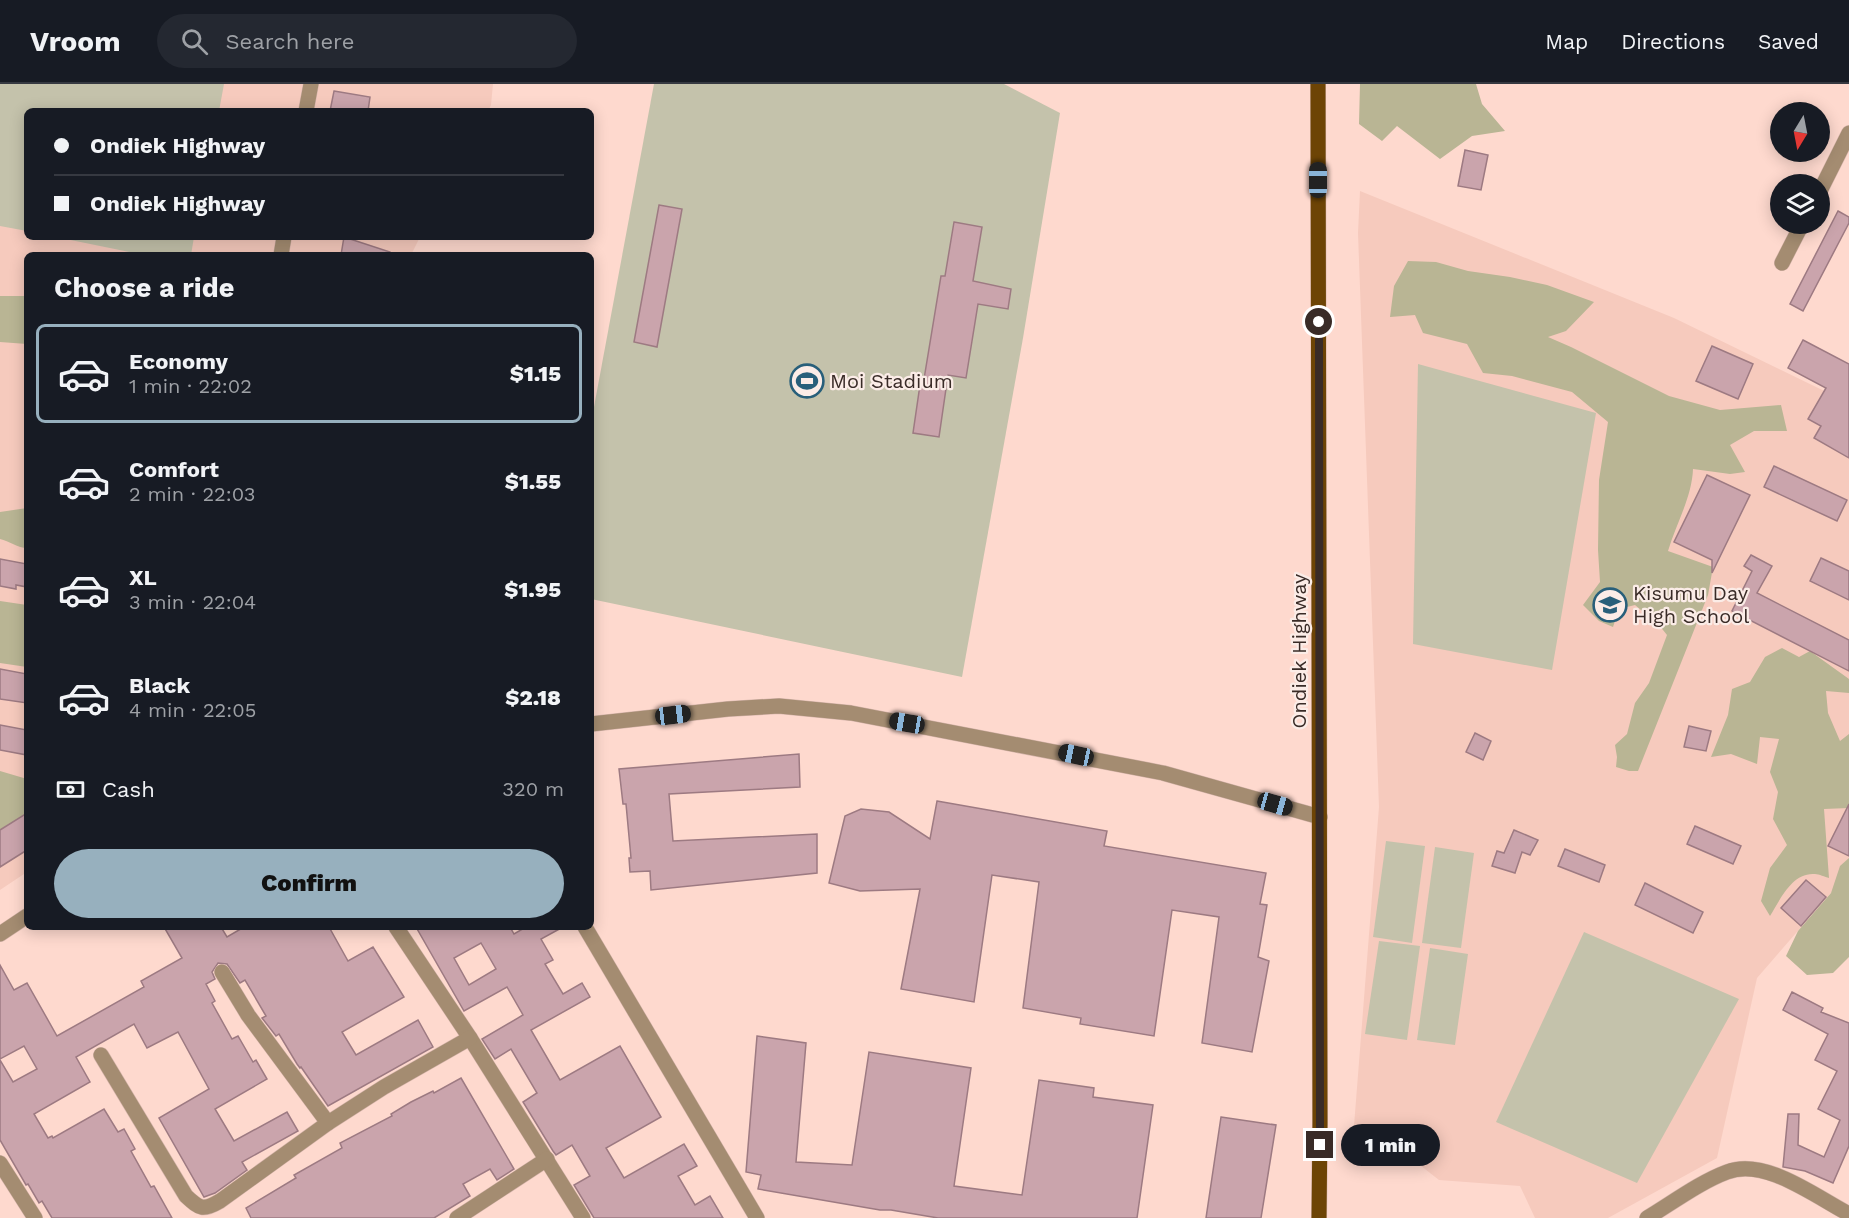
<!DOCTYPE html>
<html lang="en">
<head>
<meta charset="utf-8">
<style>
	body { margin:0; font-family:"Work Sans",sans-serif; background:#242831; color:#f1f3f6; height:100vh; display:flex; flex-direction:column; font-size:22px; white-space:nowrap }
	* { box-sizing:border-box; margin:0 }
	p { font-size:20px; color:#9ea1a6 }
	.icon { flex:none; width:33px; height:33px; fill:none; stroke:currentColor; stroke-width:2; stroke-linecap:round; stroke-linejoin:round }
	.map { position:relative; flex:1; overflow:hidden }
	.side { position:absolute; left:24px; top:168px; width:570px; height:678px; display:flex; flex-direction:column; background:#171b24; border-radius:9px; box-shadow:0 3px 15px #0003 }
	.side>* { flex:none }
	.top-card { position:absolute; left:24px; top:24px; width:570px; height:132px; border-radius:9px; box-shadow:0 3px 15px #0003; display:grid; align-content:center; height:132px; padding:0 30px; background:#171b24 }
	.needle { width:39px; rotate:190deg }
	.controls { position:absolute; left:1770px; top:18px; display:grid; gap:12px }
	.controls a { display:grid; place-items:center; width:60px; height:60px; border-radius:50%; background:#171b24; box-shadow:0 3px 15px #0003; font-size:30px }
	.end { position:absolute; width:27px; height:27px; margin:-14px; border:8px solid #392b27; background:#fff; box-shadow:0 0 0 3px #fff }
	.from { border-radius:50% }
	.bubble { position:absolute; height:42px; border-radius:21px; background:#171b24; box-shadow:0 3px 15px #0003; font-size:20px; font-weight:800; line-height:42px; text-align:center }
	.car { position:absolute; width:18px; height:36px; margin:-18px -9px; border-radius:8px; box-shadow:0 0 4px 2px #0007; background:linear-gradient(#222 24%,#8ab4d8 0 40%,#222 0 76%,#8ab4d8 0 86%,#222 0) }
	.top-card b { display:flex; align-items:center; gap:21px; height:57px; font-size:22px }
	.top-card b+b { border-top:2px solid #363941 }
	.top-card i { width:15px; height:15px; background:#f1f3f6 }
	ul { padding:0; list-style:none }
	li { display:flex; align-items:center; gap:18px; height:99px; margin:0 12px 9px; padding:0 18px; border:3px solid transparent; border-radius:9px }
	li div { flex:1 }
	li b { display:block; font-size:22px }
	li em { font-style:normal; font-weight:800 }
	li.active { border-color:#97b0be }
	li>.icon { width:54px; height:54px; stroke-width:1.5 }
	h2 { padding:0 30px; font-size:27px; line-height:72px }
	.pay { display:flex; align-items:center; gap:15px; height:66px; padding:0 30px; font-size:22px }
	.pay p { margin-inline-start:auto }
	.primary-button { display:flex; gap:12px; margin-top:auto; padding:12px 30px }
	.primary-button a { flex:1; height:69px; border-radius:36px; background:#97b0be; color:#111; font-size:24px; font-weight:800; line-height:69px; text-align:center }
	header { display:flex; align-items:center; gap:36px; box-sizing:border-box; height:84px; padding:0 30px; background:#171b24; border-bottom:2px solid #363941 }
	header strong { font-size:28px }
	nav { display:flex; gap:33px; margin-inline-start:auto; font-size:21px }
	.search { width:420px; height:54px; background:#242831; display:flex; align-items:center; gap:15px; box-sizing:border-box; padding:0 21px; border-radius:33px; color:#9ea1a6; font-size:22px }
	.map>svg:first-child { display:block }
</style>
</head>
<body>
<header>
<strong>Vroom</strong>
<div class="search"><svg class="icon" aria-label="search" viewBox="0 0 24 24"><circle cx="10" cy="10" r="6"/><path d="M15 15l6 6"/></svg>Search here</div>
<nav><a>Map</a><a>Directions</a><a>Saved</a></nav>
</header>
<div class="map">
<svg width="1849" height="1134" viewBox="0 0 1849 1134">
	<rect width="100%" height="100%" fill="#fed9ce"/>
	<!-- built -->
	<g fill="#f6cabd">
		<path d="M0,0H493L491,21L488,27H27V153H420L411,171H27V788L0,806Z"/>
		<path d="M1360,107L1674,234L1849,319V788L1757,894L1717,1074L1608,1134H1535L1520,1102L1439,1096L1393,1060L1354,1042L1379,723L1358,149Z"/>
	</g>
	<!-- green -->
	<g fill="#c4c2ab">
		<path d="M0,0H224L219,27H27V147L0,142Z"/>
		<path d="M654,0H1004L1060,29L1023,254L962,593L591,515V339Z"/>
		<path d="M56,153H194L191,171H144Z"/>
		<path d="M1418,280L1596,329L1552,586L1413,560Z"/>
		<path d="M1386,757L1425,762L1412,859L1373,853Z"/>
		<path d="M1435,763L1474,769L1461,864L1422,859Z"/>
		<path d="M1584,848L1739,915L1637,1099L1496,1038Z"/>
		<path d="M1379,857L1420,862L1407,956L1365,950Z"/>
		<path d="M1430,864L1468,870L1455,961L1417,956Z"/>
	</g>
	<!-- forest -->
	<g fill="#b9b594">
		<path d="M1360,0H1476L1482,20L1505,47L1472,52L1440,75L1397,42L1382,57L1359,40Z"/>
		<path d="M1408,177L1436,178L1468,187L1510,193L1547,201L1594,218L1566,247L1548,253L1571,263L1669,312L1720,326L1781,321L1787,347H1754L1730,361L1745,388L1730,390L1693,385C1692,413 1676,440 1668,467L1713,483L1708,511L1638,687H1629L1616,683L1617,673L1615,661L1627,650L1635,619L1649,599L1667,551L1659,541L1635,521L1619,525L1613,543L1599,537L1583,521L1600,498L1598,466L1599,396L1608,338L1572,308L1512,292L1483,289L1467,260L1423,249L1415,231L1390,233L1394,202Z"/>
		<path d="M0,212H27V260L0,258Z"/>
		<path d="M27,424V464C18,464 9,457 0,455V428Z"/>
		<path d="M0,517L27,521V583L0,579Z"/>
		<path d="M1782,564L1799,573L1810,567L1849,595V609L1826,607L1828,629L1840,657L1849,650V724L1824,725L1829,794C1825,793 1819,790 1815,790C1792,788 1780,816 1770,832L1761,817L1770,784L1787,761L1773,735L1778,708L1770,688L1779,655L1760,653L1757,680L1731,670L1711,673L1728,631L1732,605L1750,598L1765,573Z"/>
		<path d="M0,687L27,695V729L0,746Z"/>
		<path d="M1849,774V873L1833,889L1807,891L1786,872L1798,847L1831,809L1840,782Z"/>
	</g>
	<!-- building -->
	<g fill="#caa4ac" stroke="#9d7a82" stroke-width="1.5" fill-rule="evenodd">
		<path d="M334,7L370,13L368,27H330Z"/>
		<path d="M1465,66L1488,71L1481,106L1458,102Z"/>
		<path d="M659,121L682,125L657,263L634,258Z"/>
		<path d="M1838,127L1849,133V139L1803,227L1790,220Z"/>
		<path d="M954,138L982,143L973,197L1011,205L1008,225L978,220L966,294L948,291L939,353L913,349L921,294L924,295L941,192H945Z"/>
		<path d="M344,153L390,168V171H341Z"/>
		<path d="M1803,256L1849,280V374L1814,354L1821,342L1808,335L1826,304L1788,284Z"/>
		<path d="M1712,262L1753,280L1738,315L1696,297Z"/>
		<path d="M1774,382L1847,416L1837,437L1764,403Z"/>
		<path d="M1707,391L1750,411L1712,489V476L1674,458Z"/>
		<path d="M1751,471L1772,482L1757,509L1849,556V587L1732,527L1752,487L1744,482Z"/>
		<path d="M1821,474L1849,487V516L1810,497Z"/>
		<path d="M0,475L27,480V503L16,501V505L0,502Z"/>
		<path d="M0,585L27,590V619L0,615Z"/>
		<path d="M0,641L27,646V671L0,666Z"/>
		<path d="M1689,642L1711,647L1706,667L1684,663Z"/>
		<path d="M1475,649L1491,657L1483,676L1466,668Z"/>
		<path d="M799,670L800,703L669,710L673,757L817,750V789L651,806L650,787L630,788L629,774H631L626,720H623L619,685Z"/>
		<path d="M937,717L1107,747L1104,762L1266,789L1260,820L1267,821L1258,873L1269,877L1252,968L1202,959L1219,833L1172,826L1154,952L1080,940L1081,934L1023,924L1039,798L992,791L974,918L901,905L920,805L860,807L829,799L845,732L861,725L889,728L930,755Z"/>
		<path d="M1849,720V772L1828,762Z"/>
		<path d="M27,729V766L0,783V746Z"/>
		<path d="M1695,742L1741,762L1733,780L1687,760Z"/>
		<path d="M1514,746L1538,756L1530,771L1522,768L1515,789L1492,782L1497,767L1504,769Z"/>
		<path d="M1565,765L1605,781L1599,798L1558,782Z"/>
		<path d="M1806,796L1826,813L1801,842L1781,824Z"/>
		<path d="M1645,799L1703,828L1693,849L1635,821Z"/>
		<path d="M164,843H221L227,853L244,843H329L348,877L373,863L404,913L342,948L356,971L418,936L433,963L328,1022L301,983L300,984L297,980L279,950L276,952L262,934L266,932L245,896L240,899L227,880L218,879L212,888L215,895L206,900L215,917L212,919L232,955L238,952L253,978L256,976L267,995L215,1025L234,1057L287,1028L298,1047L242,1078L247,1086L215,1109L204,1113L159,1034L209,1005L178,948L147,964L134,940L76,973L90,998L34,1030L48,1054L52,1052L53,1054L104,1025L118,1048L124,1045L135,1065L131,1067L151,1103L154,1102L172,1134H52L42,1117L39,1119L28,1100L26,1101L0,1056V976L13,998L37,985L24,962L0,975V881L14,906L27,899L57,952L144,903L141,897L182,874Z"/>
		<path d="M416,843H510L514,850L526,843H563L541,855L553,876L545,880L563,910L582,899L590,913L531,946L560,996L620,962L661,1033L606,1064L624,1094L684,1060L697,1082L678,1092L695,1121L710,1112L723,1134H594L574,1101L590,1092L572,1061L556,1071L553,1067L523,1018L537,1009L511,965L495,975L482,955L523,931L507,903L464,927ZM481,859L496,885L469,901L454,874Z"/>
		<path d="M1792,908L1823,924L1821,928L1849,939V1062L1833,1099L1805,1087L1783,1083L1788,1030H1799L1798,1061L1824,1073L1840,1036L1818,1025L1837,987L1815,976L1828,950L1783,926Z"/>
		<path d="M757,952L806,959L796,1078L852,1081L869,968L971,984L954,1102L1022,1111L1039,996L1094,1004L1093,1013L1153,1021L1137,1134H938L891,1126H880L758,1105L761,1091L746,1088Z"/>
		<path d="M461,994L514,1085L497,1096L490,1085L463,1100L470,1112L434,1134H251L246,1124L296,1094L294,1091L342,1064L340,1059L392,1032L391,1030L411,1018L433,1007L434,1009Z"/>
		<path d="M1221,1033L1276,1041L1261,1134H1206Z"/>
	</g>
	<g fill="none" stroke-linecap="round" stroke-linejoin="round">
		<defs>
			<g id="minor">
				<path d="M306,27L311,0"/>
				<path d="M1820,107L1849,49"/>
				<path d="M281,171L284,153"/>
				<path d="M1782,179L1802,140"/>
				<path d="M591,640L728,625L779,622L851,629L1163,689L1320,733"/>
				<path d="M396,843L470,954L583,1134"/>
				<path d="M585,843L757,1134"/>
				<path d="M0,850L27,832"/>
				<path d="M222,888L248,931L328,1039"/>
				<path d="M101,971L186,1112C200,1125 203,1127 220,1117L328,1039L384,1003L470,954"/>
				<path d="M0,1079L35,1134"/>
				<path d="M457,1134L547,1075"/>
				<path d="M1647,1134C1672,1119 1700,1098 1727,1088C1765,1073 1816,1113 1849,1130"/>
			</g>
			<path id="major" d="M1318,0L1320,1038L1319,1134"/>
		</defs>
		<!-- minor casing -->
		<use href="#minor" stroke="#d7b6ad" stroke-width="16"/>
		<!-- major casing -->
		<use href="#major" stroke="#d7b6ad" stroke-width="16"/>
		<!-- minor -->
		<use href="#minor" stroke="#a48c71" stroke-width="15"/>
		<!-- major -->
		<use href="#major" stroke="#6d4405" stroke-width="15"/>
	</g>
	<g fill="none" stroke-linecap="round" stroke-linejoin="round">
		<!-- route -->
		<path stroke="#392b27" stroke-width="8" d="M1319,238L1320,1061"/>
	</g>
	<!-- icons -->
	<defs>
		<symbol id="stadium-ring" viewBox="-11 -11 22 22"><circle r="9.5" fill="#fbece7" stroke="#285f7a" stroke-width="1.5"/><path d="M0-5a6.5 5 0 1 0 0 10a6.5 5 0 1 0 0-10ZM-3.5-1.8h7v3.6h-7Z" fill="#285f7a"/></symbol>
		<symbol id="school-ring" viewBox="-11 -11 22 22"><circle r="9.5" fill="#fbece7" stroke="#285f7a" stroke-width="1.5"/><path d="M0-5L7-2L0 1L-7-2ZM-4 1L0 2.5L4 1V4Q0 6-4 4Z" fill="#285f7a"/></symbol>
	</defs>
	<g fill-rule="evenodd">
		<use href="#stadium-ring" x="788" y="278" width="38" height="38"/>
		<use href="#school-ring" x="1591" y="502" width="38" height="38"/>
	</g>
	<g text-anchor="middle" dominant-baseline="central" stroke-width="4.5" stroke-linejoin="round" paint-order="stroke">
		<!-- poi labels -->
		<g font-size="20" fill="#392b27" stroke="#fbece7" text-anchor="start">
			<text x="830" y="297">Moi Stadium</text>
			<text x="1633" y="509">Kisumu Day<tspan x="1633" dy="23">High School</tspan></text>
		</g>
		<!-- street labels -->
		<g font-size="20" fill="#392b27" stroke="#fbece7">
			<text transform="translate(1299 567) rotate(-90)">Ondiek Highway</text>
		</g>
	</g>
</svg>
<div class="controls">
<a><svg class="needle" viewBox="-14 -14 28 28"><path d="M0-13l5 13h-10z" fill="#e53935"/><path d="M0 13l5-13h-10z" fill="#9ea1a6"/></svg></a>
<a><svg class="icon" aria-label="layers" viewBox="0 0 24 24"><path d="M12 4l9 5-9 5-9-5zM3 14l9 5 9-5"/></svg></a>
</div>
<i class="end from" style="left:1319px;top:238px"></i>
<i class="end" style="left:1320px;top:1061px"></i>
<div class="bubble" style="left:1341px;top:1040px;width:99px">1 min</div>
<i class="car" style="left:1318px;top:96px;rotate:0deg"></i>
<i class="car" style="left:673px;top:631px;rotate:83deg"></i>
<i class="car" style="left:907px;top:639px;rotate:280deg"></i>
<i class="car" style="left:1076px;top:671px;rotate:282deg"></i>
<i class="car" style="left:1275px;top:720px;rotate:106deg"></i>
<div class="top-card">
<b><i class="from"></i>Ondiek Highway</b>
<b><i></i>Ondiek Highway</b>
</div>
<section class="side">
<h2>Choose a ride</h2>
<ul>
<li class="active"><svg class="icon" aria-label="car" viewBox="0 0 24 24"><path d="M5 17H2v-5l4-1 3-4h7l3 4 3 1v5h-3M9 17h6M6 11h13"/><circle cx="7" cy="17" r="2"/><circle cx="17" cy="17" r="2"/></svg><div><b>Economy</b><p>1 min · 22:02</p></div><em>$1.15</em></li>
<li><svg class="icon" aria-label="car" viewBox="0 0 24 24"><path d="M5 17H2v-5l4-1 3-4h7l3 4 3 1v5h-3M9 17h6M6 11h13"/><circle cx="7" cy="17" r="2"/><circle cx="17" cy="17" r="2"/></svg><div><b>Comfort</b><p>2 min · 22:03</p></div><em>$1.55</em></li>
<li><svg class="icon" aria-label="car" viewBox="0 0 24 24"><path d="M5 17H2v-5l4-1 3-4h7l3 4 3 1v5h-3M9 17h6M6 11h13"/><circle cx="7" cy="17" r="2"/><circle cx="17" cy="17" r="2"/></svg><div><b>XL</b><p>3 min · 22:04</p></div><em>$1.95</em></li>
<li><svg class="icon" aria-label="car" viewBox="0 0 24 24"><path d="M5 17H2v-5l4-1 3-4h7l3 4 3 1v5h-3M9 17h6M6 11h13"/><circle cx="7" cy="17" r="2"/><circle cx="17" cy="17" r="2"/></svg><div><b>Black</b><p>4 min · 22:05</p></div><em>$2.18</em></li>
</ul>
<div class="pay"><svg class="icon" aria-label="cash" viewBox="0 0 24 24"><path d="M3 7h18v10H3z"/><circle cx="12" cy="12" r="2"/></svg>Cash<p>320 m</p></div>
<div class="primary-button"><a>Confirm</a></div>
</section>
</div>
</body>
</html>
